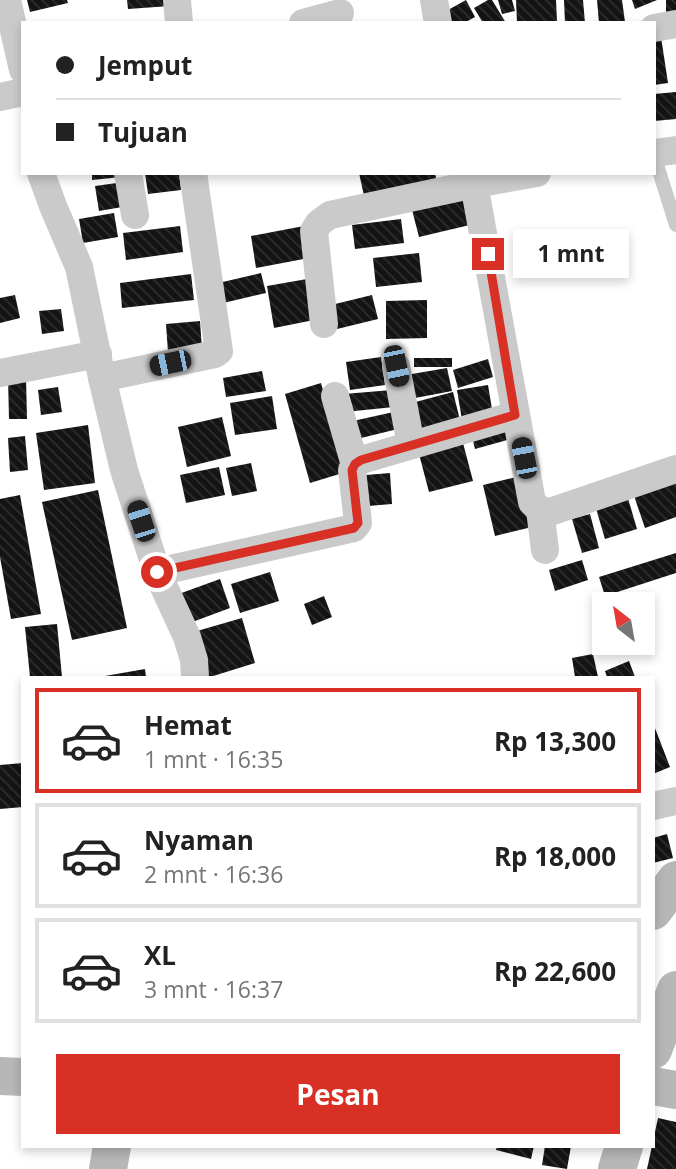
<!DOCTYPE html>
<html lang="id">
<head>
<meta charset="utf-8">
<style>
	body { margin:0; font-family:"Open Sans",sans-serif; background:#f6f6f6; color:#222; height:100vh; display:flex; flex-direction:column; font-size:26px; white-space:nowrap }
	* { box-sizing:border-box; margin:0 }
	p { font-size:23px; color:#767676 }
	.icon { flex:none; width:38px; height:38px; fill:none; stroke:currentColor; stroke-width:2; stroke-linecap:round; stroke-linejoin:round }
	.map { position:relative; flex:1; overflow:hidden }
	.sheet { position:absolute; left:21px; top:676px; width:634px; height:472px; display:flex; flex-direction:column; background:#fff; border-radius:0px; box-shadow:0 4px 10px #0003 }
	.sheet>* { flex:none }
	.guide { position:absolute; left:21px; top:21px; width:635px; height:154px; border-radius:0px; box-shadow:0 4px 10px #0003; display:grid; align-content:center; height:154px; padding:0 35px; background:#fff }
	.needle { width:46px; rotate:329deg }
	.buttons { position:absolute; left:592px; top:592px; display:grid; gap:14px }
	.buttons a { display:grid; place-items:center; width:63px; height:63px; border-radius:0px; background:#fff; box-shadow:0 4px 10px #0003; font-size:35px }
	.end { position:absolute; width:32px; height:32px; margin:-16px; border:9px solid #d93025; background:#fff; box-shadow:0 0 0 4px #fff }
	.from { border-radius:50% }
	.bubble { position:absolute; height:49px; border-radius:0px; background:#fff; box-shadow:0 4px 10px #0003; font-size:23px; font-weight:700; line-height:49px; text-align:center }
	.car { position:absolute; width:21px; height:42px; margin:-21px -10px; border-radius:9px; box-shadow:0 0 5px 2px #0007; background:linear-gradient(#222 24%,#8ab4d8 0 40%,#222 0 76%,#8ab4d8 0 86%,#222 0) }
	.guide b { display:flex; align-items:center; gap:24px; height:66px; font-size:26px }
	.guide b+b { border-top:2px solid #e0e0e0 }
	.guide i { width:18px; height:18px; background:#222 }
	ul { padding:12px 0 0; list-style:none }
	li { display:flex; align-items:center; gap:21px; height:105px; margin:0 14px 10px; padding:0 21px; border:4px solid #e0e0e0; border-radius:0px }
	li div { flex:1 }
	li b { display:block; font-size:26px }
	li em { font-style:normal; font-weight:700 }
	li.active { border-color:#d93025 }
	li>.icon { width:63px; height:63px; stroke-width:1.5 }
	.button { display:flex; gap:14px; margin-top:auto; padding:14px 35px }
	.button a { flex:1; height:80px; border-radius:0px; background:#d93025; color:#fff; font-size:28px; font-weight:700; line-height:80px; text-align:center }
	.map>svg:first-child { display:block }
</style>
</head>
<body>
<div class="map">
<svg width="676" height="1169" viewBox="0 0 676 1169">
	<defs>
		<pattern id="building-back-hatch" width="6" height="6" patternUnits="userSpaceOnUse" patternTransform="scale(1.75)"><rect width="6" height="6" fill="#141414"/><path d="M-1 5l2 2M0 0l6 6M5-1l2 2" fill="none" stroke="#2e2e2e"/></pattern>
	</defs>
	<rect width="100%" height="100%" fill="#fff"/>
	<!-- building -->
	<g fill="url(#building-back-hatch)">
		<path d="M27,0H67L68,3L30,12Z"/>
		<path d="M127,0H170V6L128,9Z"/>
		<path d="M466,0L475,17L464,23H444L439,15Z"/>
		<path d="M488,0H492L506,23H483L474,8Z"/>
		<path d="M498,0H512L515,11L502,14Z"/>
		<path d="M516,0H556L557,22L517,23Z"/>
		<path d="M564,0H583L585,23H565Z"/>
		<path d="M597,0H622L625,22L599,23Z"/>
		<path d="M632,0H657L635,9Z"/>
		<rect x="666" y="0" width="10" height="17"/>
		<path d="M661,37L668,83L654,85V38Z"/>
		<path d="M676,92V119L654,121V94Z"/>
		<path d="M92,173H121V177L92,180Z"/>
		<path d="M145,173H179L181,190L148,194Z"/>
		<path d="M359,173H435L437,183L365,200Z"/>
		<path d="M124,182L128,206L99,211L95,186Z"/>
		<path d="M466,189L474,224L419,237L410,202Z"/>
		<path d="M114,213L118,237L83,243L79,219Z"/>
		<path d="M401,219L404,243L355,249L352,225Z"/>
		<path d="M180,226L183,252L126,260L123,233Z"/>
		<path d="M304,226L309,258L256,268L251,236Z"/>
		<path d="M419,253L422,282L376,287L373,258Z"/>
		<path d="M261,273L266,293L219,304L214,284Z"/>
		<path d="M191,274L194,300L122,308L120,283Z"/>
		<path d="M307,279L314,320L274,328L267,286Z"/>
		<path d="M15,295L20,318L0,323V298Z"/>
		<path d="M372,295L378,319L333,330L327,306Z"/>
		<path d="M427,300V338L386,339V301Z"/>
		<path d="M61,309L64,331L42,334L39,311Z"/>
		<path d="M200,321L202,349L168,352L166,324Z"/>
		<path d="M381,357L385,385L350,390L346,362Z"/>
		<rect x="414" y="358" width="38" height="9"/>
		<path d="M488,359L493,377L458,388L453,370Z"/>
		<path d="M447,368L452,391L410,399L406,375Z"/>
		<path d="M262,371L266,391L226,397L223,378Z"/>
		<path d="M8,377H26L27,419H9Z"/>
		<path d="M321,383L346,472L310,483L285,394Z"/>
		<path d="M488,385L493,415L462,420L457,390Z"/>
		<path d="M58,387L62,412L41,415L38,390Z"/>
		<path d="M392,390L394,407L345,412L344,394Z"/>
		<path d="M453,392L460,420L415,431L408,404Z"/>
		<path d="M272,396L277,429L235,435L230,403Z"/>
		<path d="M398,411L402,428L357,439L353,421Z"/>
		<path d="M222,417L231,456L187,467L178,427Z"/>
		<path d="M511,423L514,438L475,449L471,433Z"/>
		<path d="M88,425L95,483L44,490L36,433Z"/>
		<path d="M25,436L28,470L10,472L8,438Z"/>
		<path d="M463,443L473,481L429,492L419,454Z"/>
		<path d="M251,463L257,491L232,496L226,468Z"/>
		<path d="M219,467L225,495L186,503L180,475Z"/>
		<path d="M390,473L392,504L368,506L366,475Z"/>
		<path d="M673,475L676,484V517L645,528L632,490Z"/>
		<path d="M520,476L532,527L495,536L483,485Z"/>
		<path d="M98,490L127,628L72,640L42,502Z"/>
		<path d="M20,495L41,614L11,619L0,557V499Z"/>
		<path d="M627,495L637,529L605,539L595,505Z"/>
		<path d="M590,514L599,548L582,553L572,519Z"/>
		<path d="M676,553V573L605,596L599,577Z"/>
		<path d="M582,560L588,580L555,591L549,570Z"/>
		<path d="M270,572L279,601L240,613L231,584Z"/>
		<path d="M220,579L230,608L187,624L176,595Z"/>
		<path d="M324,596L332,617L312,625L304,604Z"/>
		<path d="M242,618L255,663L210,677H203L190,633Z"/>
		<path d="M57,624L62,677H30L25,627Z"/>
		<path d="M593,654L598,677H575L572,658Z"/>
		<path d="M629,661L635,677H607L605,671Z"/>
		<path d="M145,669L146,677H105V676Z"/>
		<path d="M653,723L670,767L653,774Z"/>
		<path d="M23,763V807L0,809V765Z"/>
		<path d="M667,834L673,858L653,863V838Z"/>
		<path d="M658,1118L676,1122V1169H647Z"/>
		<path d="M497,1146H534L531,1159L496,1150Z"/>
		<path d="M545,1146H571L567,1169L542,1165Z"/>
	</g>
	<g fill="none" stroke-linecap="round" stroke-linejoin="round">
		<!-- lane -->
		<path stroke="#cacaca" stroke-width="14" d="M654,155L676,225"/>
		<!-- street -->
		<g stroke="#cacaca" stroke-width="28">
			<path d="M7,0L23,70"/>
			<path d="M177,0L179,23"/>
			<path d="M434,0L438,23"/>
			<path d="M303,23L340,13"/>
			<path d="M654,28L676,24"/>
			<path d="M0,97L23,92"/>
			<path d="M654,153L676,150"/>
			<path d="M41,173L53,206L79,267L102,378L124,470L157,572L187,637L194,660L195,677"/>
			<path d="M128,173L135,215"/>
			<path d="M472,173L532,502L540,510L550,512L676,469"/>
			<path d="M324,324L314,231L319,223L330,215L475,184L537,173"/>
			<path d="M396,366L411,445"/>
			<path d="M0,373L98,354"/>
			<path d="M102,378L215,354L219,351L193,173"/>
			<path d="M335,396L355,465"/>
			<path d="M540,510L545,550"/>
			<path d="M157,572L354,528L358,523L352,470L355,465L361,460L515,415"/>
			<path d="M653,806L676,801"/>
		</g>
		<!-- secondary -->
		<g stroke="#b7b7b7" stroke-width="38">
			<path d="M653,911L676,880"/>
			<path d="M653,1050L676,990"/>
			<path d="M0,1076L23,1077"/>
			<path d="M653,1086L676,1090"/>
			<path d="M108,1169L112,1146"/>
			<path d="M617,1169L624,1146"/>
		</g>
	</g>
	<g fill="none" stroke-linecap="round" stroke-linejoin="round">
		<!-- route -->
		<path stroke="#d93025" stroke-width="9" d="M157,572L354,528L358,523L352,470L355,464L361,460L515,415L488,254"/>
	</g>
</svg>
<div class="buttons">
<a><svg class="needle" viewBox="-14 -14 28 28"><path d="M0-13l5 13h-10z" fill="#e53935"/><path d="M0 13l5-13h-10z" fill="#767676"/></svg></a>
</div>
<i class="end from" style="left:157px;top:572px"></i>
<i class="end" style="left:488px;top:254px"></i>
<div class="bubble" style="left:513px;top:229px;width:116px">1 mnt</div>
<i class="car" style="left:170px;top:363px;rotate:258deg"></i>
<i class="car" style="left:396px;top:366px;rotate:168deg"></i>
<i class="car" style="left:524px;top:458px;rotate:349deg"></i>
<i class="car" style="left:141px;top:521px;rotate:342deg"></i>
<div class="guide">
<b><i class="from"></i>Jemput</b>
<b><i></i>Tujuan</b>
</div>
<section class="sheet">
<ul>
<li class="active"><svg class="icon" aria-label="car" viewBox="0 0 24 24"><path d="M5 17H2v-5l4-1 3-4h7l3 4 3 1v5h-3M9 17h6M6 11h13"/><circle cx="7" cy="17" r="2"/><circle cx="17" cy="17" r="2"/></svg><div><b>Hemat</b><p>1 mnt · 16:35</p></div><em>Rp 13,300</em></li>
<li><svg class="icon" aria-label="car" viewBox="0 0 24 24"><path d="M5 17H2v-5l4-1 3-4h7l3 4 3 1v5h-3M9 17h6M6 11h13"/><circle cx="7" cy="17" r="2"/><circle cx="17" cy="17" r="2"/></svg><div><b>Nyaman</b><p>2 mnt · 16:36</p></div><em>Rp 18,000</em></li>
<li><svg class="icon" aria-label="car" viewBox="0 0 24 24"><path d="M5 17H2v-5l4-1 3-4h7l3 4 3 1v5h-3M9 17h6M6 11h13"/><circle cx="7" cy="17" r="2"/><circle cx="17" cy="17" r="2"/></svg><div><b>XL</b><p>3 mnt · 16:37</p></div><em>Rp 22,600</em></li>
</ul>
<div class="button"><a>Pesan</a></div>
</section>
</div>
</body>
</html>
